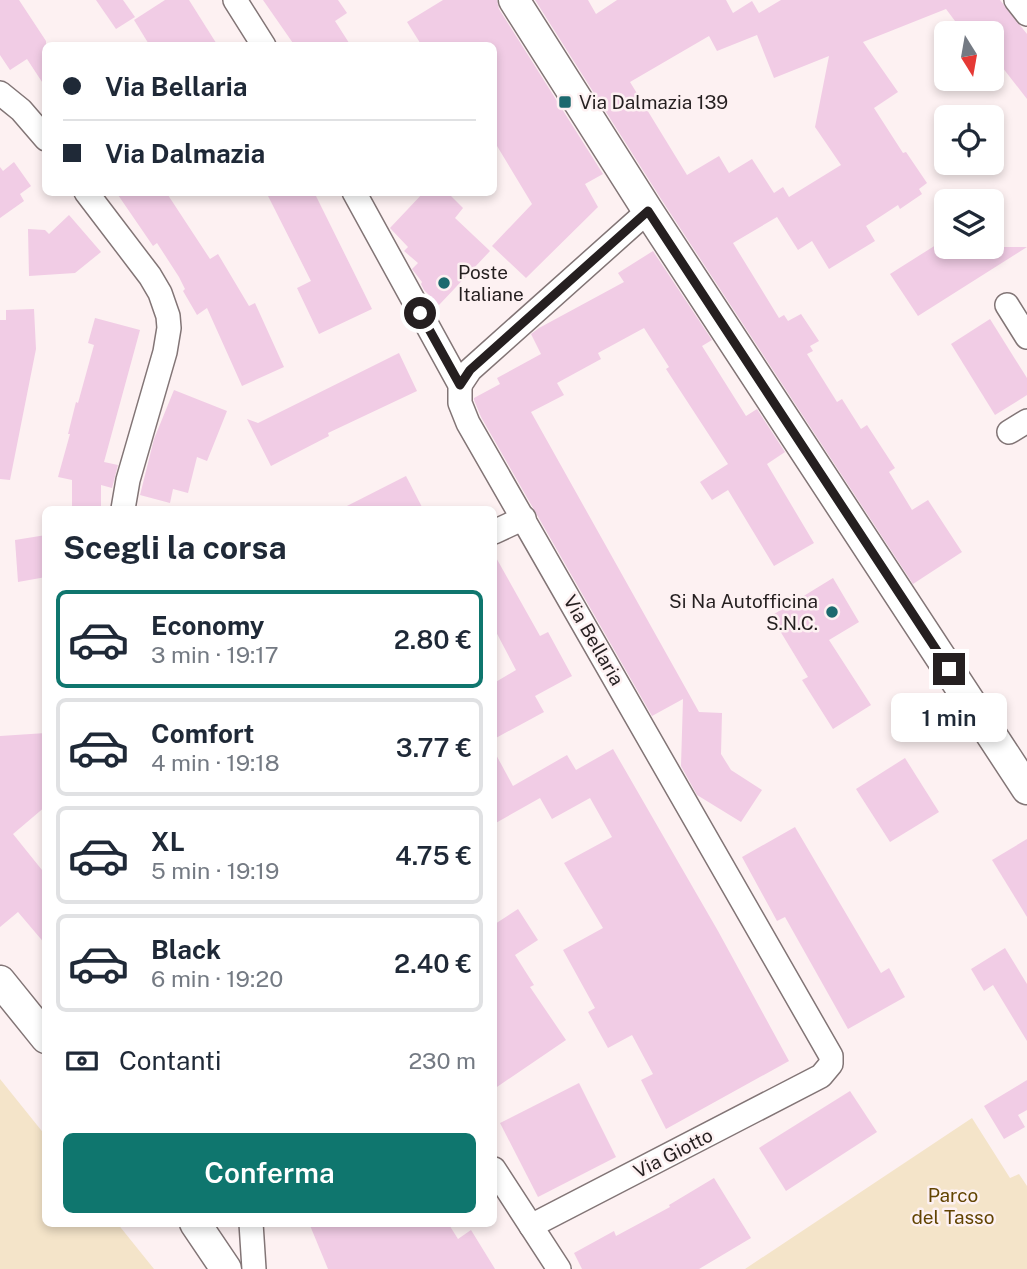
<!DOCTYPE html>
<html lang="it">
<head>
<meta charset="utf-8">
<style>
	body { margin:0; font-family:"Public Sans",sans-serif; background:#f2f2f3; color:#1f2937; height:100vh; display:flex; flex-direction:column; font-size:26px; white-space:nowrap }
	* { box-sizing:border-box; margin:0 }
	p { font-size:23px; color:#747a83 }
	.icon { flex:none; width:38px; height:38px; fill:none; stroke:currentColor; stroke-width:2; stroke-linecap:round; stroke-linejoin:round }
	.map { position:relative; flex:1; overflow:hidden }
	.drawer { position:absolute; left:42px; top:506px; width:455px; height:721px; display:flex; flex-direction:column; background:#fff; border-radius:10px; box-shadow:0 4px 10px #0003 }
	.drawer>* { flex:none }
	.hud { position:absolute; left:42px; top:42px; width:455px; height:154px; border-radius:10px; box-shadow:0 4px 10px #0003; display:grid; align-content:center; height:154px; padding:0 21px; background:#fff }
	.needle { width:46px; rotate:169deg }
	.tools { position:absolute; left:934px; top:21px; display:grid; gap:14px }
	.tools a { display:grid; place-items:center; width:70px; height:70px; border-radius:10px; background:#fff; box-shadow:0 4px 10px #0003; font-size:35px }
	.end { position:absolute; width:32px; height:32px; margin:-16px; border:9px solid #251f20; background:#fff; box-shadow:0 0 0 4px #fff }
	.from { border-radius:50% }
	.bubble { position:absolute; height:49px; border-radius:10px; background:#fff; box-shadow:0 4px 10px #0003; font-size:23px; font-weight:600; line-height:49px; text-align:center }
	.hud b { display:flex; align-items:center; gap:24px; height:66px; font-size:26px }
	.hud b+b { border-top:2px solid #e0e1e3 }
	.hud i { width:18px; height:18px; background:#1f2937 }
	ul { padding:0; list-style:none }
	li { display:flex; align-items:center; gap:21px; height:98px; margin:0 14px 10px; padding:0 7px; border:4px solid #e0e1e3; border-radius:10px }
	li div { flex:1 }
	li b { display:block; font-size:26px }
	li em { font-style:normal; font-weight:600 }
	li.on { border-color:#0f766e }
	li>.icon { width:63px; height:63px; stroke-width:1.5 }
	h2 { padding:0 21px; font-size:32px; line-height:84px }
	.pay { display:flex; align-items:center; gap:18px; height:77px; padding:0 21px; font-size:26px }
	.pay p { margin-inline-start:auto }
	.action { display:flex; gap:14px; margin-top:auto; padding:14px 21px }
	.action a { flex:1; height:80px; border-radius:10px; background:#0f766e; color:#fff; font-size:28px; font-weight:600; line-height:80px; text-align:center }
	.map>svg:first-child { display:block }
</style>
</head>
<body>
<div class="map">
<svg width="1027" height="1269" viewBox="0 0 1027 1269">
	<rect width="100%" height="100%" fill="#fdf1f2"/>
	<!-- green -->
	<g fill="#f4e4c9">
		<path d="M0,1079L45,1135L46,1223H117L154,1269H0Z"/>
		<path d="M972,1118L1010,1178L1019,1174L1027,1186V1269H745Z"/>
	</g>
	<!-- building -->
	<g fill="#f1cce5" fill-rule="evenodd">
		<path d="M0,0H19L46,41V88L27,59L10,70L0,55Z"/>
		<path d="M96,0H123L135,17L116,29Z"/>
		<path d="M165,0H189L218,46H150L134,20Z"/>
		<path d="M263,0H338L347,13L335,21L351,46H295Z"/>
		<path d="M443,0H497L499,9L603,174L585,184L598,207L526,278L492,246L532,204L494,141V46H422L407,22Z"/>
		<path d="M535,0H588L596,14L617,0H726L733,13L752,1L759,13L781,0H1000L1027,34V99L992,54V33H964L946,9L863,42L898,92L874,108L903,153L906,152L927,183L919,189L922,194L900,209L898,205L866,226L875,241L829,269L812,241L798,250L777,217L733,243L779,318L784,315L788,321L801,314L819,341L810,346L813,351L807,354L837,402L842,399L861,429L867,425L895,468L889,472L912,510L928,500L962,552L913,584L663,202ZM757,35L774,78L829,56L815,127L841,165L789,197L783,187L774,193L752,159L729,173L719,156L687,175L630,82L709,36L717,51Z"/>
		<path d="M14,162L31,186L20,194L24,201L0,218V167L3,171Z"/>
		<path d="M116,192H166L210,259L218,254L249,306L255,303L284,367L242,386L207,308L197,315L183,291L185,289L179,277L157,243L153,246Z"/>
		<path d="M266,192H314L372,309L319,334L297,288L311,281Z"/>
		<path d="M424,192H447L463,208L455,218L490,251L439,305L424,290L421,284L422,282L412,269L418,263L404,251L408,247L390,228Z"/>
		<path d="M69,215L101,252L75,273L29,276L28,229L45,230L49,234Z"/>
		<path d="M947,238V247H1027L918,316L890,274Z"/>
		<path d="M653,251L712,340L702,346L746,416L757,409L785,452L767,464L814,543L774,566L728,490L712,500L700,482L728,464L666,369L669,367L644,328L598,353L601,359L557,383L564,395L531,412L699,712L722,713L721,754L731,770L762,790L741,822L697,795L681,766L683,699L652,716L481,417L474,400V398L500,384L497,378L541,354L531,334L539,328L624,282L618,273Z"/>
		<path d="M34,309L36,349L10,480L0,479V320H6V310Z"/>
		<path d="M95,318L140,330L104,462L118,465L112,488L101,485V509H72V480L58,477L70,434H68L76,402L78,403L94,345L88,343Z"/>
		<path d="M990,319L1027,378V395L995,415L951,344Z"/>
		<path d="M399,353L417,391L328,433L329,436L271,466L247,419L258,423Z"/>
		<path d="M174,390L227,411L207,461L197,457L188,493L173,489L170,503L140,495L154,439Z"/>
		<path d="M406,476L423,509H341Z"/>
		<path d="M46,535V577L18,582L15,540Z"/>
		<path d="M494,554L540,636L548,632L572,676L535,696L544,712L494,739V683L516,670L494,628Z"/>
		<path d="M833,578L859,622L829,640L871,705L833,729L802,680L808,677L771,616Z"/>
		<path d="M46,733V806L13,834L46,875V945L18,912L0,927V736Z"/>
		<path d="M613,749L718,931L789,1061L666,1129L641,1080L653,1074L632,1035L608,1048L588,1012L595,1008L563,950L603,928L564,863L612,837L590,798L552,819L540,798L494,824V751L513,786L567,755L576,770Z"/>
		<path d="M905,758L939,812L890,842L856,789Z"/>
		<path d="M795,827L881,973L889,968L905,997L848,1029L785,917L777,921L742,857Z"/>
		<path d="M1027,839V917L992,860Z"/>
		<path d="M518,909L538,940L515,955L534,985L530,987L566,1040L494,1089V923L495,924Z"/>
		<path d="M1005,948L1027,984V1041L993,985L984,991L971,969Z"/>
		<path d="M1027,1080V1110L1018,1115L1025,1127L1004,1139L984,1106Z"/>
		<path d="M579,1083L616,1157L538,1197L500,1123Z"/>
		<path d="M850,1091L877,1132L786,1191L759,1148Z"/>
		<path d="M714,1178L751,1238L699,1269H582L574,1253L614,1231L616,1236L670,1207L669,1205Z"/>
		<path d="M309,1223H448L458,1239L471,1230L495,1269H328Z"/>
	</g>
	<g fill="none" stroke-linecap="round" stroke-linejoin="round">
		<defs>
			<g id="minor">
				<path d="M235,0L264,46"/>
				<path d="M1016,0L1027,14"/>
				<path d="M0,93L21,110L46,139"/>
				<path d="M86,192L150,276L160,293L168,316L169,328L165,352L128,480L123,509"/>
				<path d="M354,192L460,385V403L468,423L831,1056V1064L821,1076L531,1226"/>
				<path d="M1007,305L1027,337"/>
				<path d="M460,385L470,370L648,211"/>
				<path d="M1009,432L1027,421"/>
				<path d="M494,532L524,518"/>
				<path d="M494,1169L559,1269"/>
				<path d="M251,1223L254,1269"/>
			</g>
			<g id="tertiary">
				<path d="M514,0L648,211L1027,789"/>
				<path d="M0,981L46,1038"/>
				<path d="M195,1223L226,1269"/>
			</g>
		</defs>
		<!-- minor casing -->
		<use href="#minor" stroke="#827576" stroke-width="26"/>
		<!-- tertiary casing -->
		<use href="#tertiary" stroke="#827576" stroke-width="33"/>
		<!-- minor -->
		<use href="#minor" stroke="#fff" stroke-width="23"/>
		<!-- tertiary -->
		<use href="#tertiary" stroke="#fff" stroke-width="30"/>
	</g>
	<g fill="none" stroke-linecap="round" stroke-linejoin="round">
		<!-- route -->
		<path stroke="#251f20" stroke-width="9" d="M420,313L460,385L470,370L648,211L949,669"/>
	</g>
	<!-- markers -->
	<g fill="#1c696e" stroke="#fdf1f2" stroke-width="2.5">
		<rect x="558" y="95" width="14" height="14" rx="3.5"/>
		<circle cx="444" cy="283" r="7"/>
		<circle cx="832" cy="612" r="7"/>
	</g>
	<g text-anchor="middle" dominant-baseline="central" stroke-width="5" stroke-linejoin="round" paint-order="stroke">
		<!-- poi labels -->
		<g font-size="19" fill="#251f20" stroke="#fdf1f2" text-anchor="start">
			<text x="579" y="102">Via Dalmazia 139</text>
			<text x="458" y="272">Poste<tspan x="458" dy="22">Italiane</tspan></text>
			<text x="818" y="601" text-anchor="end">Si Na Autofficina<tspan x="818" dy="22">S.N.C.</tspan></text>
		</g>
		<!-- street labels -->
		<g font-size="19" fill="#251f20" stroke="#fdf1f2">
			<text transform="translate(594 640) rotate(60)">Via Bellaria</text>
			<text transform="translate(673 1153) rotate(-27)">Via Giotto</text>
		</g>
		<!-- park labels -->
		<g font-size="19" fill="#624402" stroke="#fdf1f2">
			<text x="953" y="1195">Parco<tspan x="953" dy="22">del Tasso</tspan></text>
		</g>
	</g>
</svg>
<div class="tools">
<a><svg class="needle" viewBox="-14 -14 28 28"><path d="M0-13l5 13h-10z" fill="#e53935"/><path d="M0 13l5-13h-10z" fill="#747a83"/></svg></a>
<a><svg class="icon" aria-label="locate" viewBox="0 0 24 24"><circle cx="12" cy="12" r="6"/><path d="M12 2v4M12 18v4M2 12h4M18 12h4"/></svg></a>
<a><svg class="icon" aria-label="layers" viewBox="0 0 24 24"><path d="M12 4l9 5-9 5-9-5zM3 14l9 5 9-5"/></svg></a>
</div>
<i class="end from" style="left:420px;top:313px"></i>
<i class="end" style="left:949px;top:669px"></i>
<div class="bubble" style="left:891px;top:693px;width:116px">1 min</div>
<div class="hud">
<b><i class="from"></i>Via Bellaria</b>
<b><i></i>Via Dalmazia</b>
</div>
<section class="drawer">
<h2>Scegli la corsa</h2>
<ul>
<li class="on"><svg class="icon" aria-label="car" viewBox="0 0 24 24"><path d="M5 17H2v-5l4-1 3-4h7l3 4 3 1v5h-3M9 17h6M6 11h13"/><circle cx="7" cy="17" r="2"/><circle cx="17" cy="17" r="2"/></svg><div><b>Economy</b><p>3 min · 19:17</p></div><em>2.80 €</em></li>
<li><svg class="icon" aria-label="car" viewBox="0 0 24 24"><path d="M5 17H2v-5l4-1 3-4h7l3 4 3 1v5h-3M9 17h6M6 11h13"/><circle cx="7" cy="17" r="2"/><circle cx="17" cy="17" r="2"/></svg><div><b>Comfort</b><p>4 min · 19:18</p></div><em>3.77 €</em></li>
<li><svg class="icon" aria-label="car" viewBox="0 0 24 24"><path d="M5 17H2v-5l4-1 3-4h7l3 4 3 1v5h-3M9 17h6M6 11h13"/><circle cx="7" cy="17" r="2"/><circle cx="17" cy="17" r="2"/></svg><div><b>XL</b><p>5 min · 19:19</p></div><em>4.75 €</em></li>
<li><svg class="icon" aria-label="car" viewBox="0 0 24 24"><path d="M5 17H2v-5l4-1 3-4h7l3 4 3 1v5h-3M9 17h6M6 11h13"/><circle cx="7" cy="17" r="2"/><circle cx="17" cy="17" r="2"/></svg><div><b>Black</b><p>6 min · 19:20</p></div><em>2.40 €</em></li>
</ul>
<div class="pay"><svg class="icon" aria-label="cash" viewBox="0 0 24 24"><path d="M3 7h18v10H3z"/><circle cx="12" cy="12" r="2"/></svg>Contanti<p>230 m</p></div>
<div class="action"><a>Conferma</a></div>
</section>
</div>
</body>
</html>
